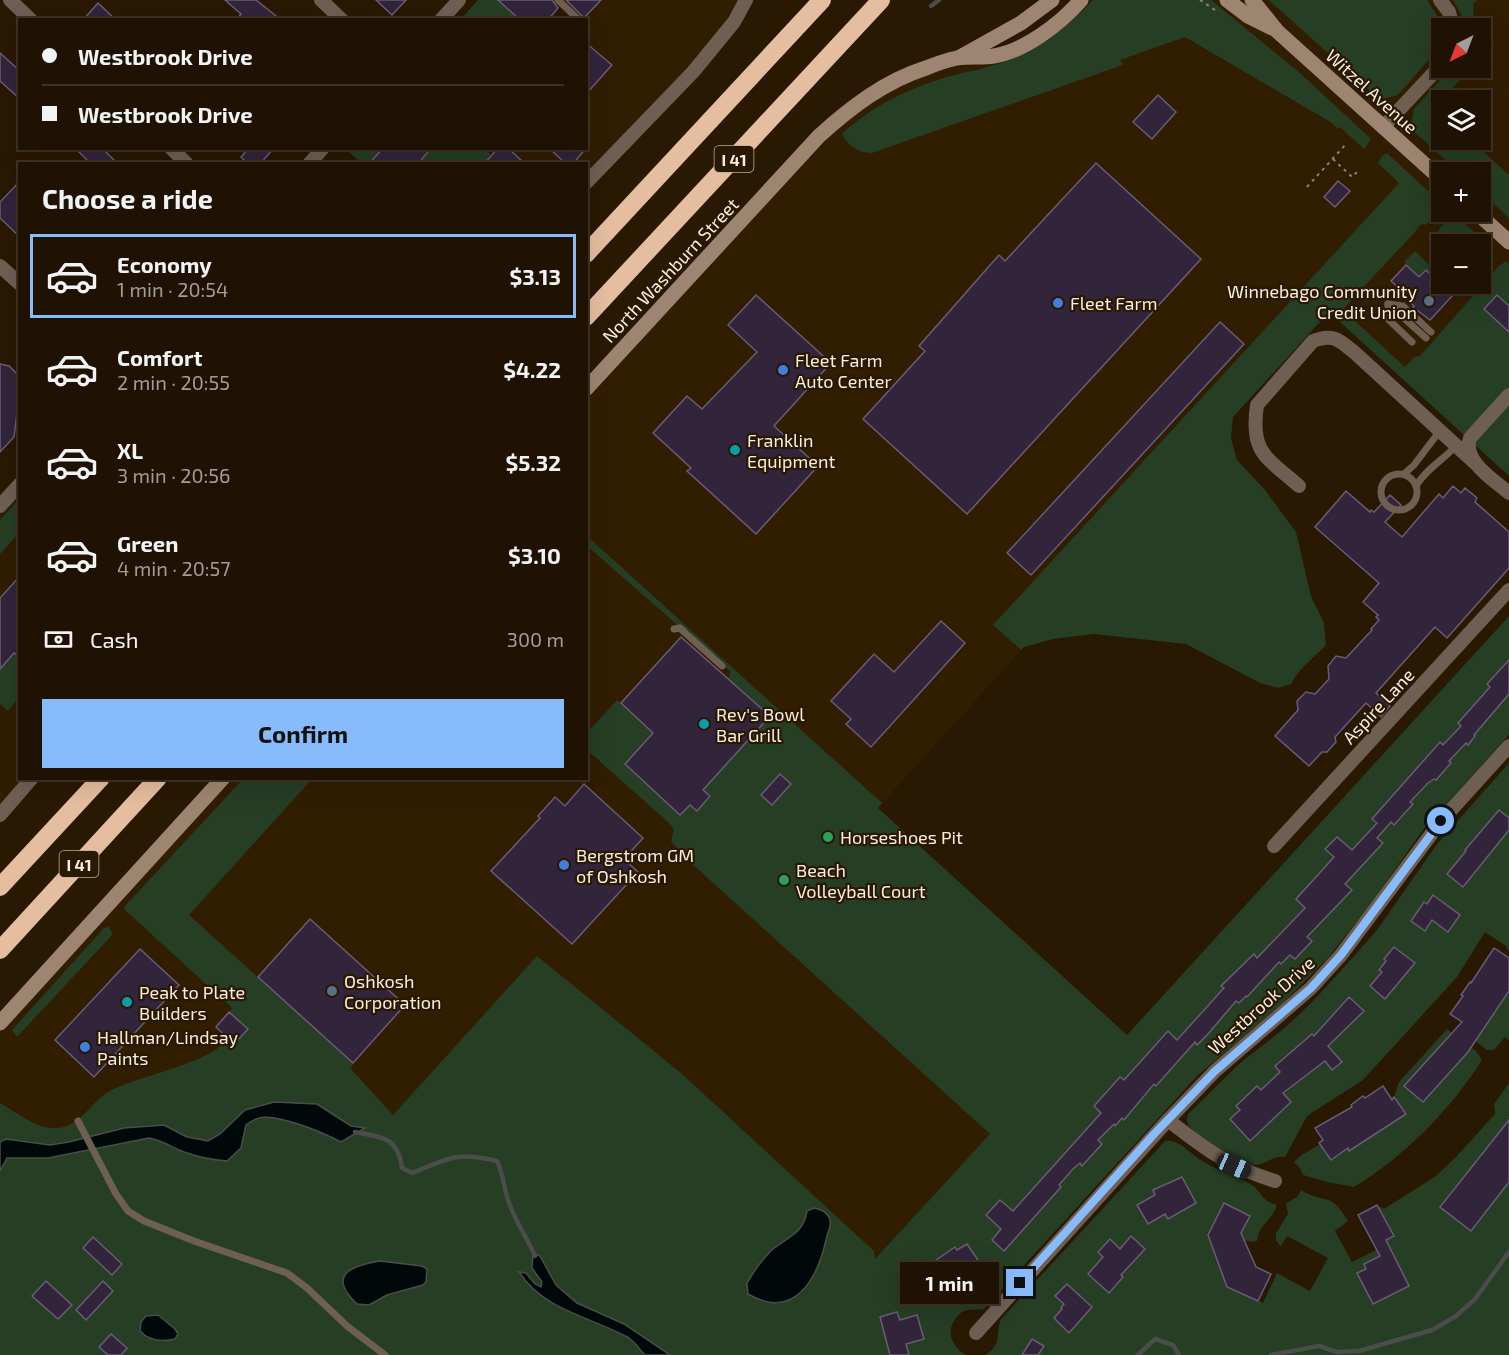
<!DOCTYPE html>
<html lang="en">
<head>
<meta charset="utf-8">
<style>
	body { margin:0; font-family:"Exo 2",sans-serif; background:#271b0c; color:#f1f3f6; height:100vh; display:flex; flex-direction:column; font-size:22px; white-space:nowrap }
	* { box-sizing:border-box; margin:0 }
	p { font-size:20px; color:#a19e99 }
	.icon { flex:none; width:33px; height:33px; fill:none; stroke:currentColor; stroke-width:2; stroke-linecap:round; stroke-linejoin:round }
	.map { position:relative; flex:1; overflow:hidden }
	.details { position:absolute; left:18px; top:162px; width:570px; height:618px; display:flex; flex-direction:column; background:#1f1202; border-radius:0px; box-shadow:0 6px 24px #0002,0 0 0 2px #3c3224 }
	.details>* { flex:none }
	.top-card { position:absolute; left:18px; top:18px; width:570px; height:132px; border-radius:0px; box-shadow:0 6px 24px #0002,0 0 0 2px #3c3224; display:grid; align-content:center; height:132px; padding:0 24px; background:#1f1202 }
	.needle { width:39px; rotate:222deg }
	.controls { position:absolute; left:1431px; top:18px; display:grid; gap:12px }
	.controls a { display:grid; place-items:center; width:60px; height:60px; border-radius:0px; background:#1f1202; box-shadow:0 6px 24px #0002,0 0 0 2px #3c3224; font-size:30px }
	.end { position:absolute; width:27px; height:27px; margin:-14px; border:8px solid #87bbfb; background:#111; box-shadow:0 0 0 3px #111 }
	.from { border-radius:50% }
	.bubble { position:absolute; height:42px; border-radius:0px; background:#1f1202; box-shadow:0 6px 24px #0002,0 0 0 2px #3c3224; font-size:20px; font-weight:700; line-height:42px; text-align:center }
	.car { position:absolute; width:18px; height:36px; margin:-18px -9px; border-radius:8px; box-shadow:0 0 4px 2px #0007; background:linear-gradient(#222 24%,#8ab4d8 0 40%,#222 0 76%,#8ab4d8 0 86%,#222 0) }
	.top-card b { display:flex; align-items:center; gap:21px; height:57px; font-size:22px }
	.top-card b+b { border-top:2px solid #3c3224 }
	.top-card i { width:15px; height:15px; background:#f1f3f6 }
	ul { padding:0; list-style:none }
	li { display:flex; align-items:center; gap:18px; height:84px; margin:0 12px 9px; padding:0 12px; border:3px solid transparent; border-radius:0px }
	li div { flex:1 }
	li b { display:block; font-size:22px }
	li em { font-style:normal; font-weight:700 }
	li.active { border-color:#87bbfb }
	li>.icon { width:54px; height:54px; stroke-width:1.5 }
	h2 { padding:0 24px; font-size:27px; line-height:72px }
	.pay { display:flex; align-items:center; gap:15px; height:66px; padding:0 24px; font-size:22px }
	.pay p { margin-inline-start:auto }
	.primary-button { display:flex; gap:12px; margin-top:auto; padding:12px 24px }
	.primary-button a { flex:1; height:69px; border-radius:0px; background:#87bbfb; color:#111; font-size:24px; font-weight:700; line-height:69px; text-align:center }
	.map>svg:first-child { display:block }
</style>
</head>
<body>
<div class="map">
<svg width="1509" height="1355" viewBox="0 0 1509 1355">
	<rect width="100%" height="100%" fill="#291802"/>
	<!-- built -->
	<g fill="#311d00" fill-rule="evenodd">
		<path d="M549,0H746L734,22L587,183L586,164H440L453,149L586,148V20L571,19Z"/>
		<path d="M1081,0H1227L1248,16L1252,0H1509V266L1405,381L1329,312L878,808L1128,1036L817,1355L427,1142L290,1031L513,1355L0,1139V1023L223,779L586,778L587,389L819,136L903,77L1013,50ZM1442,28H1480V68H1442ZM1442,100H1480V140H1442ZM1442,172H1480V212H1442ZM1442,244H1480V284H1442Z"/>
		<path d="M19,484L20,778L32,779L0,815V506Z"/>
	</g>
	<!-- green -->
	<g fill="#253e24" fill-rule="evenodd">
		<path d="M478,0H506L520,20H460Z"/>
		<path d="M1093,0H1211L1299,72L1371,139L1364,149L1340,127L1338,129L1332,123L1185,37L1120,60L1123,64L1120,66L872,153C859,153 848,146 842,134C871,106 912,87 950,76C970,71 993,67 1012,59C1043,46 1070,25 1093,0Z"/>
		<path d="M1269,0H1427L1441,22L1442,28L1439,48L1398,95L1380,100Z"/>
		<path d="M1453,0H1477L1473,4L1474,24L1479,28H1464L1462,16Z"/>
		<path d="M1481,30L1494,42L1481,56Z"/>
		<path d="M1451,68H1471L1435,108L1441,114L1442,140H1470L1509,175V218L1481,192L1480,172H1459L1410,128L1414,109Z"/>
		<path d="M346,149H383L369,164L361,163Z"/>
		<path d="M431,149H483L490,154V158L484,163L418,164Z"/>
		<path d="M1387,153L1441,203V209L1426,225L1422,224L1418,227L1416,231L1344,308L1358,320L1356,322L1405,367L1414,357L1420,356L1499,266L1506,261L1509,264V476L1329,312L1233,417L1231,438L1237,460L1265,490L1296,532L1311,596L1324,623L1326,645C1314,658 1299,668 1291,684L1278,688L1260,683L1186,644L1094,634L1053,639L1024,647L1021,650L993,625L1399,183L1378,163L1382,156Z"/>
		<path d="M1455,215L1492,248L1481,263L1480,244H1446L1438,237L1437,233L1442,225Z"/>
		<path d="M1415,251L1437,272L1435,274L1433,272L1431,275L1419,277L1404,262Z"/>
		<path d="M19,499V533L0,554V520Z"/>
		<path d="M587,536L882,803L878,808L1127,1035L1509,616V735L1423,830L1370,905L1328,958L1281,1005L1198,1075L984,1309C978,1310 969,1309 964,1311C960,1313 959,1315 956,1318C945,1332 952,1347 966,1355H0V1103C16,1112 39,1131 59,1128C81,1126 92,1100 110,1091C145,1073 203,1066 229,1039L235,1044L248,1029L229,1012L232,1008L125,910L124,907L243,779H312L189,915L353,1063L351,1069L393,1115L537,956L681,1073L874,1251L875,1259L990,1134L690,862L671,841L674,830L669,823L587,750V733L617,700L653,733L625,764L681,815L690,805L697,811L710,797L703,790L770,716L729,679L730,671L587,546ZM814,1208L831,1226L802,1293L777,1304L774,1248C790,1238 803,1231 807,1211ZM408,1264L422,1266L423,1285L387,1295L369,1305L357,1304L343,1289Z"/>
		<path d="M14,653L19,657V679L18,681L19,697L8,711L0,704V663L3,665Z"/>
		<path d="M1509,763V952L1506,946L1485,932L1457,977L1363,1080L1307,1116L1285,1157C1271,1155 1265,1166 1254,1165C1239,1163 1200,1139 1190,1127C1186,1123 1187,1119 1188,1114L1239,1064L1287,1026L1314,1000L1355,955L1377,930L1437,844Z"/>
		<path d="M109,927L113,934L17,1037L12,1030L104,928Z"/>
		<path d="M1509,991V1040L1505,1037L1494,1050H1487L1457,1027L1462,1022L1478,1037Z"/>
		<path d="M1447,1029L1476,1051L1482,1060C1451,1109 1404,1157 1354,1187L1327,1182L1303,1175L1300,1168L1294,1162C1301,1154 1311,1150 1320,1144L1331,1159L1348,1148L1350,1151L1405,1114L1394,1097L1399,1082Z"/>
		<path d="M1509,1083V1355H985C1003,1344 995,1334 1001,1319L1165,1141C1178,1138 1191,1154 1201,1160C1217,1171 1237,1175 1252,1185C1264,1194 1259,1199 1277,1205C1272,1221 1259,1224 1257,1241C1250,1242 1245,1242 1240,1236L1249,1216L1224,1203L1227,1287L1263,1303L1277,1273L1310,1291L1328,1258L1287,1236L1281,1246L1276,1241V1233L1288,1214L1286,1204L1298,1196L1301,1190C1325,1205 1330,1190 1348,1221L1335,1231L1352,1262L1376,1250L1375,1246L1394,1236L1377,1205L1384,1209L1436,1176L1457,1156L1495,1114L1494,1104Z"/>
	</g>
	<!-- water -->
	<g fill="#00080a" stroke="#4b4d4a" stroke-width="1.5">
		<path d="M274,1102L317,1104L351,1126L365,1128L341,1142C324,1133 277,1113 259,1118C255,1119 250,1122 246,1125L241,1148L227,1161C212,1160 198,1157 184,1152C171,1147 164,1141 149,1138L48,1158H7L0,1171V1142L6,1139L50,1145L69,1142L124,1128L164,1125L187,1137L208,1141L220,1134L245,1110Z"/>
		<path d="M814,1208C820,1209 826,1212 829,1217C833,1226 827,1232 826,1240C817,1280 794,1321 748,1294L747,1283C754,1271 762,1259 773,1249C789,1236 803,1234 807,1211Z"/>
		<path d="M533,1253L540,1256L556,1285L577,1303L624,1324L670,1355H645C640,1350 635,1342 629,1338C592,1317 544,1311 519,1272L526,1273L535,1284L541,1287L542,1282L532,1268Z"/>
		<path d="M380,1261L422,1266L427,1269L426,1282L423,1285L387,1295L369,1305L357,1304C327,1275 350,1266 380,1261Z"/>
		<path d="M158,1315L175,1329L178,1334L175,1339C162,1342 149,1341 140,1331L141,1322L146,1316Z"/>
	</g>
	<g fill="none" stroke-linecap="round" stroke-linejoin="round">
		<!-- stream -->
		<g stroke="#4b4d4a" stroke-width="4.5">
			<path d="M931,6L939,0"/>
			<path d="M355,1132C382,1137 398,1137 402,1168L412,1173C449,1158 457,1151 497,1161C504,1177 504,1189 509,1203C516,1222 527,1238 535,1256"/>
			<path d="M1138,1355L1155,1339L1173,1345L1179,1355"/>
			<path d="M1271,1355L1319,1346L1337,1352L1359,1351L1432,1330L1456,1316L1475,1299L1509,1252"/>
		</g>
	</g>
	<!-- building -->
	<g fill="#32243b" stroke="#6b5c76" stroke-width="1.5">
		<path d="M225,0H256L281,20H236L241,14Z"/>
		<path d="M376,0H406L392,15Z"/>
		<path d="M498,0H552L558,8L548,20H520Z"/>
		<path d="M566,0H601L584,18Z"/>
		<path d="M98,3L116,20H83Z"/>
		<path d="M586,43L612,65L586,94Z"/>
		<path d="M0,53L20,71V99L0,81Z"/>
		<path d="M1158,95L1176,112L1152,139L1133,122Z"/>
		<path d="M75,148H102L118,164H91Z"/>
		<path d="M249,148H274L260,164H248L241,157Z"/>
		<path d="M383,148H431L418,164H369Z"/>
		<path d="M498,148H508L525,164H484Z"/>
		<path d="M549,148H586L573,164H566Z"/>
		<path d="M1096,163L1201,259L967,514L863,419L925,351L919,346L999,255L1005,261Z"/>
		<path d="M20,181V237L0,218V202Z"/>
		<path d="M1338,181L1350,191L1335,207L1324,197Z"/>
		<path d="M1406,265L1419,277L1426,270L1431,275L1433,272L1442,280V285L1453,295L1430,320L1413,307L1414,306L1403,295L1404,293L1391,281Z"/>
		<path d="M756,295L831,363L774,426L818,466L756,534L687,471L691,468L653,433L687,396L702,409L757,352L728,325Z"/>
		<path d="M1497,295L1509,306V332L1484,309Z"/>
		<path d="M1220,322L1244,344L1031,575L1007,553Z"/>
		<path d="M0,364L9,366L18,375L20,380V415L17,413L14,437L0,452Z"/>
		<path d="M1453,486L1461,493L1465,488L1477,498L1475,502L1509,532V568L1447,638L1435,627L1376,693L1390,706L1381,717L1366,703L1335,737L1336,742L1327,752H1322L1309,766L1275,736L1298,710L1297,701L1306,692L1315,694L1329,679L1328,666L1336,656L1346,658L1372,630L1371,629L1379,620L1376,617L1378,615L1363,602L1379,583L1315,527L1346,491L1370,512L1371,510L1374,512L1390,495L1401,505L1385,522L1402,537L1439,494L1443,498Z"/>
		<path d="M20,576V657L14,653L0,669V598Z"/>
		<path d="M941,621L965,643L871,747L846,724L851,719L831,701L874,654L894,672Z"/>
		<path d="M681,637L770,716L703,790L710,796L697,811L690,805L680,815L625,764L653,733L621,703Z"/>
		<path d="M1509,660V694L1474,735L1475,736L1468,745L1466,743L1449,761L1451,763L1436,780L1434,779L1428,783L1410,802L1413,804L1394,825L1391,822L1377,838L1383,843L1345,884L1352,890L1307,937L1312,941L1295,959L1290,955L1281,964L1279,962L1247,997L1246,996L1239,1003L1236,1001L1208,1034L1197,1045L1195,1042L1156,1086L1154,1084L1124,1120L1122,1118L1115,1126L1114,1124L1098,1140L1102,1144L1082,1166L1080,1163L1073,1169L1059,1185L1061,1187L1004,1251L992,1240L1001,1229L986,1215L1000,1200L1013,1211L1101,1113L1094,1106L1120,1077L1124,1080L1168,1031L1177,1040L1224,988L1221,986L1254,954L1257,958L1305,908L1296,899L1334,857L1325,849L1337,837L1352,850L1377,823L1372,819L1440,742L1443,745L1461,726L1458,723L1490,687L1487,684Z"/>
		<path d="M780,774L791,784L772,805L761,795Z"/>
		<path d="M584,784L643,838L624,859L638,872L572,944L491,871L540,818L538,816L555,797L565,806Z"/>
		<path d="M1499,810L1509,818V830L1463,887L1447,874L1466,851L1465,850Z"/>
		<path d="M1433,895L1460,915L1448,932L1432,920L1425,931L1411,921L1424,902L1427,904Z"/>
		<path d="M310,919L405,1005L353,1063L258,977Z"/>
		<path d="M1394,947L1415,963L1385,999L1370,986L1382,972L1379,970L1386,961L1384,959Z"/>
		<path d="M1494,948L1509,958V991L1468,1052L1423,1102L1404,1086L1462,1022L1450,1014L1463,996L1461,995L1470,982L1471,983Z"/>
		<path d="M140,949L179,985L94,1077L55,1040Z"/>
		<path d="M1349,997L1364,1011L1328,1046L1342,1062L1332,1070L1325,1061L1283,1093L1291,1102L1250,1141L1230,1119L1240,1110L1236,1106L1257,1086L1261,1090L1280,1072L1275,1066L1312,1034L1314,1036Z"/>
		<path d="M229,1012L248,1029L234,1044L216,1027Z"/>
		<path d="M1383,1086L1392,1100L1394,1097L1406,1114L1349,1151L1348,1148L1331,1160L1319,1143L1323,1140L1315,1128L1352,1107L1351,1105L1363,1096L1365,1098Z"/>
		<path d="M1509,1120V1182L1471,1231L1440,1207Z"/>
		<path d="M1182,1177L1196,1203L1168,1219L1165,1214L1148,1224L1137,1205L1155,1195L1153,1190Z"/>
		<path d="M1224,1203L1250,1216L1241,1233L1256,1267L1271,1274L1258,1301L1227,1287L1208,1235Z"/>
		<path d="M1377,1205L1394,1236L1386,1240L1409,1286L1373,1304L1357,1273L1366,1269L1364,1264L1380,1256L1358,1215Z"/>
		<path d="M1131,1236L1145,1249L1121,1275L1123,1277L1109,1293L1088,1274L1103,1257L1098,1252L1110,1239L1120,1249Z"/>
		<path d="M93,1237L122,1264L112,1275L83,1248Z"/>
		<path d="M967,1244L980,1263L968,1271L973,1278L952,1293L945,1282L935,1289L922,1270L955,1247L957,1250Z"/>
		<path d="M46,1281L72,1305L58,1319L32,1296Z"/>
		<path d="M103,1281L113,1291L86,1320L76,1310Z"/>
		<path d="M1067,1284L1092,1307L1069,1333L1054,1318L1062,1309L1061,1308L1064,1304L1055,1296Z"/>
		<path d="M897,1312L900,1320L917,1315L924,1339L906,1344L909,1355H890L880,1317Z"/>
		<path d="M111,1334L127,1348L121,1355H108L99,1347Z"/>
		<path d="M1032,1339L1044,1346L1038,1355H1022Z"/>
	</g>
	<g fill="none" stroke-linecap="round" stroke-linejoin="round">
		<!-- path -->
		<g stroke="#918371" stroke-width="2" stroke-dasharray="3 4.5" stroke-linecap="butt">
			<path d="M1200,0L1215,10"/>
			<path d="M1333,159L1352,177L1360,169"/>
			<path d="M1307,187L1347,143"/>
		</g>
		<!-- lane -->
		<g stroke="#6f5f53" stroke-width="7">
			<path d="M558,0L579,20"/>
			<path d="M1388,304L1403,306L1431,332"/>
			<path d="M1388,304L1426,338"/>
			<path d="M1388,304L1389,320L1412,342"/>
			<path d="M1404,474L1414,465L1439,432"/>
			<circle cx="1399" cy="492" r="18"/>
			<path d="M1416,486C1424,471 1444,459 1456,446"/>
			<path d="M674,629L680,628L684,632L722,666"/>
			<path d="M78,1121L116,1194L128,1211L144,1221L194,1241L287,1273L307,1288L347,1326L385,1355"/>
		</g>
		<!-- street -->
		<g stroke="#6f5f53" stroke-width="14">
			<path d="M10,0L31,20"/>
			<path d="M321,0L342,20"/>
			<path d="M1440,0L1449,12L1453,28"/>
			<path d="M441,20L459,0"/>
			<path d="M1383,127L1442,64"/>
			<path d="M171,148L187,164"/>
			<path d="M309,164L323,148"/>
			<path d="M586,183L693,72L734,22L746,0"/>
			<path d="M0,266L20,284"/>
			<path d="M1509,395L1470,438C1462,461 1494,480 1509,493"/>
			<path d="M1299,486C1266,457 1250,453 1257,405L1313,341C1333,333 1339,340 1354,352L1474,462"/>
			<path d="M0,506L20,484"/>
			<path d="M0,815L32,778"/>
			<path d="M1274,846L1509,590"/>
			<path d="M1168,1120C1205,1149 1229,1167 1275,1181"/>
			<path d="M976,1333L1168,1120L1215,1071L1311,988L1341,955L1441,821L1509,746"/>
		</g>
		<!-- secondary -->
		<g stroke="#9e8572" stroke-width="15">
			<path d="M1227,0L1248,16L1272,28"/>
			<path d="M1252,0L1277,31L1442,180"/>
			<path d="M960,57L1021,23L1052,0"/>
			<path d="M1476,212L1509,242"/>
			<path d="M586,389L819,136C851,107 885,81 926,68C936,64 947,60 957,58C969,56 982,58 994,56C1025,51 1061,23 1081,0"/>
			<path d="M0,1023L223,778"/>
		</g>
		<!-- highway -->
		<g stroke="#e5bda0" stroke-width="18">
			<path d="M586,254L822,0"/>
			<path d="M586,317L881,0"/>
			<path d="M0,887L101,778"/>
			<path d="M0,950L158,778"/>
		</g>
	</g>
	<g fill="none" stroke-linecap="round" stroke-linejoin="round">
		<!-- route -->
		<path stroke="#87bbfb" stroke-width="8" d="M1020,1283L1155,1133L1215,1071L1311,988L1341,955L1441,821"/>
	</g>
	<!-- markers -->
	<g fill="#5c6f8a" stroke="#291802" stroke-width="2">
		<circle cx="1429" cy="301" r="6"/>
		<circle cx="332" cy="991" r="6"/>
	</g>
	<g fill="#3f7fe0" stroke="#291802" stroke-width="2">
		<circle cx="1058" cy="303" r="6"/>
		<circle cx="783" cy="370" r="6"/>
		<circle cx="564" cy="865" r="6"/>
		<circle cx="85" cy="1047" r="6"/>
	</g>
	<g fill="#0f9aa8" stroke="#291802" stroke-width="2">
		<circle cx="735" cy="450" r="6"/>
		<circle cx="704" cy="724" r="6"/>
		<circle cx="127" cy="1002" r="6"/>
	</g>
	<g fill="#2e9e5b" stroke="#291802" stroke-width="2">
		<circle cx="828" cy="837" r="6"/>
		<circle cx="784" cy="880" r="6"/>
	</g>
	<g text-anchor="middle" dominant-baseline="central" stroke-width="4.5" stroke-linejoin="round" paint-order="stroke">
		<!-- shield labels -->
		<g fill="#291802" stroke="#bbae9d" stroke-width="1.5">
			<rect x="714.5" y="146" width="39" height="26" rx="4.5"/>
			<rect x="59.5" y="851" width="39" height="26" rx="4.5"/>
		</g>
		<g font-size="16" font-weight="bold" fill="#faeee0">
			<text x="734" y="159">I 41</text>
			<text x="79" y="864">I 41</text>
		</g>
		<!-- street labels -->
		<g font-size="18" fill="#faeee0" stroke="#291802">
			<text transform="translate(1372 91) rotate(42)">Witzel Avenue</text>
			<text transform="translate(670 270) rotate(-47)">North Washburn Street</text>
			<text transform="translate(1378 706) rotate(-47)">Aspire Lane</text>
			<text transform="translate(1261 1005) rotate(-42)">Westbrook Drive</text>
		</g>
		<!-- poi labels -->
		<g font-size="18" fill="#faeee0" stroke="#291802" text-anchor="start">
			<text x="1417" y="291" text-anchor="end">Winnebago Community<tspan x="1417" dy="21">Credit Union</tspan></text>
			<text x="1070" y="303">Fleet Farm</text>
			<text x="795" y="360">Fleet Farm<tspan x="795" dy="21">Auto Center</tspan></text>
			<text x="747" y="440">Franklin<tspan x="747" dy="21">Equipment</tspan></text>
			<text x="716" y="714">Rev's Bowl<tspan x="716" dy="21">Bar Grill</tspan></text>
			<text x="840" y="837">Horseshoes Pit</text>
			<text x="576" y="855">Bergstrom GM<tspan x="576" dy="21">of Oshkosh</tspan></text>
			<text x="796" y="870">Beach<tspan x="796" dy="21">Volleyball Court</tspan></text>
			<text x="344" y="981">Oshkosh<tspan x="344" dy="21">Corporation</tspan></text>
			<text x="139" y="992">Peak to Plate<tspan x="139" dy="21">Builders</tspan></text>
			<text x="97" y="1037">Hallman/Lindsay<tspan x="97" dy="21">Paints</tspan></text>
		</g>
	</g>
</svg>
<div class="controls">
<a><svg class="needle" viewBox="-14 -14 28 28"><path d="M0-13l5 13h-10z" fill="#e53935"/><path d="M0 13l5-13h-10z" fill="#a19e99"/></svg></a>
<a><svg class="icon" aria-label="layers" viewBox="0 0 24 24"><path d="M12 4l9 5-9 5-9-5zM3 14l9 5 9-5"/></svg></a>
<a>+</a>
<a>−</a>
</div>
<i class="end from" style="left:1441px;top:821px"></i>
<i class="end" style="left:1020px;top:1283px"></i>
<div class="bubble" style="left:900px;top:1262px;width:99px">1 min</div>
<i class="car" style="left:1234px;top:1166px;rotate:114deg"></i>
<div class="top-card">
<b><i class="from"></i>Westbrook Drive</b>
<b><i></i>Westbrook Drive</b>
</div>
<section class="details">
<h2>Choose a ride</h2>
<ul>
<li class="active"><svg class="icon" aria-label="car" viewBox="0 0 24 24"><path d="M5 17H2v-5l4-1 3-4h7l3 4 3 1v5h-3M9 17h6M6 11h13"/><circle cx="7" cy="17" r="2"/><circle cx="17" cy="17" r="2"/></svg><div><b>Economy</b><p>1 min · 20:54</p></div><em>$3.13</em></li>
<li><svg class="icon" aria-label="car" viewBox="0 0 24 24"><path d="M5 17H2v-5l4-1 3-4h7l3 4 3 1v5h-3M9 17h6M6 11h13"/><circle cx="7" cy="17" r="2"/><circle cx="17" cy="17" r="2"/></svg><div><b>Comfort</b><p>2 min · 20:55</p></div><em>$4.22</em></li>
<li><svg class="icon" aria-label="car" viewBox="0 0 24 24"><path d="M5 17H2v-5l4-1 3-4h7l3 4 3 1v5h-3M9 17h6M6 11h13"/><circle cx="7" cy="17" r="2"/><circle cx="17" cy="17" r="2"/></svg><div><b>XL</b><p>3 min · 20:56</p></div><em>$5.32</em></li>
<li><svg class="icon" aria-label="car" viewBox="0 0 24 24"><path d="M5 17H2v-5l4-1 3-4h7l3 4 3 1v5h-3M9 17h6M6 11h13"/><circle cx="7" cy="17" r="2"/><circle cx="17" cy="17" r="2"/></svg><div><b>Green</b><p>4 min · 20:57</p></div><em>$3.10</em></li>
</ul>
<div class="pay"><svg class="icon" aria-label="cash" viewBox="0 0 24 24"><path d="M3 7h18v10H3z"/><circle cx="12" cy="12" r="2"/></svg>Cash<p>300 m</p></div>
<div class="primary-button"><a>Confirm</a></div>
</section>
</div>
</body>
</html>
